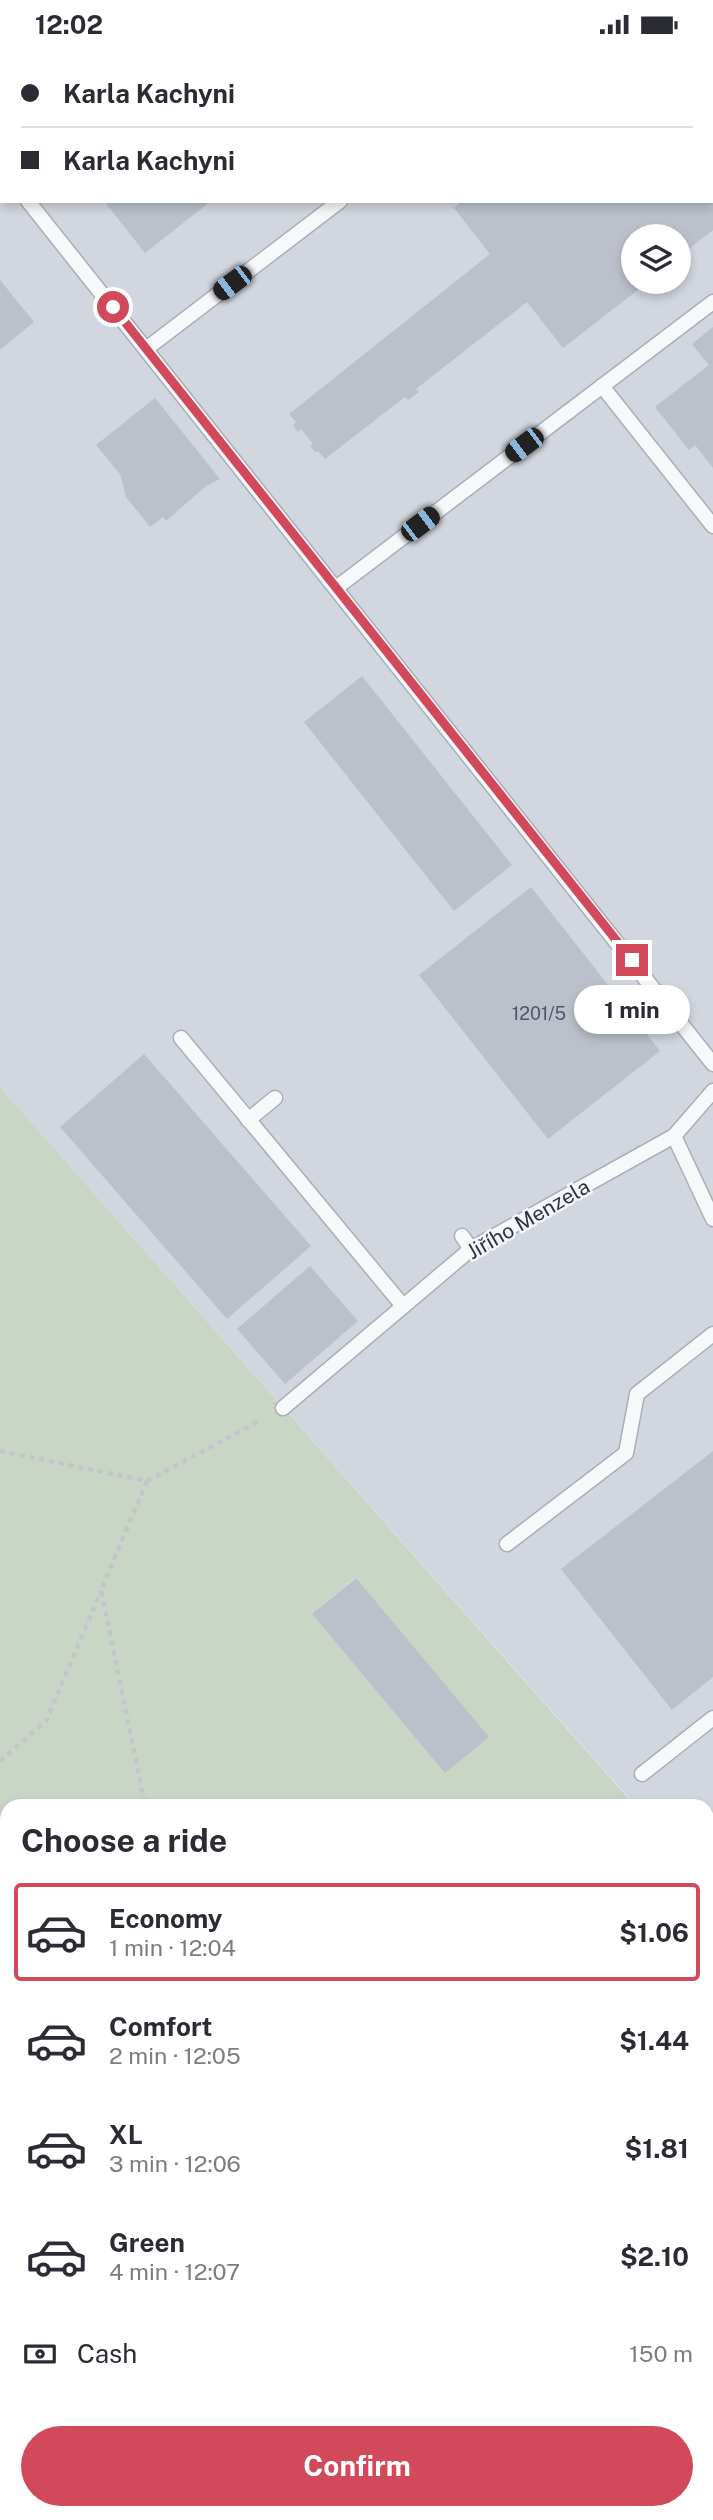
<!DOCTYPE html>
<html lang="en">
<head>
<meta charset="utf-8">
<style>
	body { margin:0; font-family:"Public Sans",sans-serif; background:#f2f2f3; color:#2b2b33; height:100vh; display:flex; flex-direction:column; font-size:26px; white-space:nowrap }
	* { box-sizing:border-box; margin:0 }
	p { font-size:23px; color:#7c7c81 }
	.icon { flex:none; width:38px; height:38px; fill:none; stroke:currentColor; stroke-width:2; stroke-linecap:round; stroke-linejoin:round }
	.map { position:relative; flex:1; overflow:hidden }
	.panel { position:absolute; left:0px; top:1750px; width:714px; height:721px; display:flex; flex-direction:column; background:#fff; border-radius:21px 21px 0 0; box-shadow:0 4px 10px #0003 }
	.panel>* { flex:none }
	.hud { position:absolute; left:0px; top:0px; width:714px; height:154px; box-shadow:0 4px 10px #0003; display:grid; align-content:center; height:154px; padding:0 21px; background:#fff }
	.buttons { position:absolute; left:621px; top:175px; display:grid; gap:14px }
	.buttons a { display:grid; place-items:center; width:70px; height:70px; border-radius:50%; background:#fff; box-shadow:0 4px 10px #0003; font-size:35px }
	.end { position:absolute; width:32px; height:32px; margin:-16px; border:9px solid #d1495b; background:#fff; box-shadow:0 0 0 4px #fff }
	.from { border-radius:50% }
	.bubble { position:absolute; height:49px; border-radius:24px; background:#fff; box-shadow:0 4px 10px #0003; font-size:23px; font-weight:700; line-height:49px; text-align:center }
	.car { position:absolute; width:21px; height:42px; margin:-21px -10px; border-radius:9px; box-shadow:0 0 5px 2px #0007; background:linear-gradient(#222 24%,#8ab4d8 0 40%,#222 0 76%,#8ab4d8 0 86%,#222 0) }
	.hud b { display:flex; align-items:center; gap:24px; height:66px; font-size:26px }
	.hud b+b { border-top:2px solid #e1e1e2 }
	.hud i { width:18px; height:18px; background:#2b2b33 }
	ul { padding:0; list-style:none }
	li { display:flex; align-items:center; gap:21px; height:98px; margin:0 14px 10px; padding:0 7px; border:4px solid transparent; border-radius:7px }
	li div { flex:1 }
	li b { display:block; font-size:26px }
	li em { font-style:normal; font-weight:700 }
	li.on { border-color:#d1495b }
	li>.icon { width:63px; height:63px; stroke-width:1.5 }
	h2 { padding:0 21px; font-size:32px; line-height:84px }
	.pay { display:flex; align-items:center; gap:18px; height:77px; padding:0 21px; font-size:26px }
	.pay p { margin-inline-start:auto }
	.primary-button { display:flex; gap:14px; margin-top:auto; padding:14px 21px }
	.primary-button a { flex:1; height:80px; border-radius:42px; background:#d1495b; color:#fff; font-size:28px; font-weight:700; line-height:80px; text-align:center }
	.status { display:flex; justify-content:space-between; align-items:center; height:49px; padding:0 35px; background:#fff; direction:ltr }
	.status svg { height:19px; fill:currentColor }
	.map>svg:first-child { display:block }
</style>
</head>
<body>
<div class="status"><b>12:02</b><svg viewBox="0 0 49 12"><path d="M0 12V9h3v3zM5 12V6h3v6zM10 12V3h3v9zM15 12V0h3v12zM26 1h20v11H26zM47 4h2v5h-2z"/></svg></div>
<div class="map">
<svg width="713" height="2471" viewBox="0 0 713 2471">
	<rect width="100%" height="100%" fill="#e4e7ec"/>
	<!-- built -->
	<path fill="#d2d6de" fill-rule="evenodd" d="M0,0H713V1845L707,1838V1757H636L0,1038ZM2,2H712V152H2ZM634,187H679V233H634Z"/>
	<!-- green -->
	<path fill="#c9d6c5" fill-rule="evenodd" d="M0,1038L635,1757H7V2464H707V1838L713,1845V1983L710,1985L713,1989V2471H0ZM355,1529H356L445,1723L312,1565Z"/>
	<!-- building -->
	<g fill="#bbc0ca">
		<path d="M104,152H211L145,204Z"/>
		<path d="M463,152H713V181L679,208V187H634V233H648L563,299L527,253L416,340L419,343L408,351L405,348L325,410L318,402L315,403L310,397L313,395L301,380L298,383L293,376L296,373L289,365L490,205L454,159Z"/>
		<path d="M0,231L34,273L0,301Z"/>
		<path d="M713,278V419L695,396L689,401L655,358L709,316L692,295Z"/>
		<path d="M155,349L220,430L206,437L166,472L163,468L150,478L126,448L120,425L96,396Z"/>
		<path d="M362,627L512,816L454,862L304,673Z"/>
		<path d="M531,838L660,1002L548,1090L419,926Z"/>
		<path d="M144,1005L311,1197L227,1270L60,1078Z"/>
		<path d="M310,1217L358,1272L285,1335L237,1280Z"/>
		<path d="M713,1402V1628L672,1661L561,1520Z"/>
		<path d="M356,1529L489,1688L445,1724L312,1565Z"/>
	</g>
	<g fill="none" stroke-linecap="round" stroke-linejoin="round">
		<defs>
			<g id="service">
				<path d="M235,0L236,2"/>
				<path d="M665,0L666,2"/>
				<path d="M536,2L538,0"/>
				<path d="M712,59L713,60"/>
				<path d="M0,117L2,119"/>
				<path d="M28,152L713,1015"/>
				<path d="M146,300L340,152"/>
				<path d="M602,337L713,477"/>
				<path d="M336,539L713,253"/>
				<path d="M181,989L403,1257"/>
				<path d="M248,1071L275,1049"/>
				<path d="M674,1087L713,1170"/>
				<path d="M462,1187L471,1200"/>
				<path d="M283,1359L471,1200L674,1087L713,1042"/>
				<path d="M507,1495L626,1404L637,1345L713,1285"/>
				<path d="M642,1725L713,1669"/>
			</g>
		</defs>
		<!-- service casing -->
		<use href="#service" stroke="#a9aeb7" stroke-width="17"/>
		<!-- path -->
		<g stroke="#c2c5cb" stroke-width="4.5" stroke-dasharray="5 5" stroke-linecap="butt">
			<path d="M0,1402L147,1432L101,1541L145,1757"/>
			<path d="M147,1432L261,1371"/>
			<path d="M0,1712L46,1672L101,1542"/>
			<path d="M0,2252L7,2250"/>
		</g>
		<!-- service -->
		<use href="#service" stroke="#f7f8fa" stroke-width="14"/>
	</g>
	<g fill="none" stroke-linecap="round" stroke-linejoin="round">
		<!-- route -->
		<path stroke="#d1495b" stroke-width="9" d="M113,258L632,911"/>
	</g>
	<g text-anchor="middle" dominant-baseline="central" stroke-width="5" stroke-linejoin="round" paint-order="stroke">
		<!-- number labels -->
		<g font-size="18" fill="#4f5766">
			<text x="539" y="964">1201/5</text>
		</g>
		<!-- street labels -->
		<g font-size="21" fill="#2b3445" stroke="#f4f6f9">
			<text transform="translate(528 1170) rotate(-30)">Jiřího Menzela</text>
		</g>
	</g>
</svg>
<div class="buttons">
<a><svg class="icon" aria-label="layers" viewBox="0 0 24 24"><path d="M12 4l9 5-9 5-9-5zM3 14l9 5 9-5"/></svg></a>
</div>
<i class="end from" style="left:113px;top:258px"></i>
<i class="end" style="left:632px;top:911px"></i>
<div class="bubble" style="left:574px;top:936px;width:116px">1 min</div>
<i class="car" style="left:232px;top:234px;rotate:233deg"></i>
<i class="car" style="left:524px;top:396px;rotate:233deg"></i>
<i class="car" style="left:420px;top:475px;rotate:53deg"></i>
<div class="hud">
<b><i class="from"></i>Karla Kachyni</b>
<b><i></i>Karla Kachyni</b>
</div>
<section class="panel">
<h2>Choose a ride</h2>
<ul>
<li class="on"><svg class="icon" aria-label="car" viewBox="0 0 24 24"><path d="M5 17H2v-5l4-1 3-4h7l3 4 3 1v5h-3M9 17h6M6 11h13"/><circle cx="7" cy="17" r="2"/><circle cx="17" cy="17" r="2"/></svg><div><b>Economy</b><p>1 min · 12:04</p></div><em>$1.06</em></li>
<li><svg class="icon" aria-label="car" viewBox="0 0 24 24"><path d="M5 17H2v-5l4-1 3-4h7l3 4 3 1v5h-3M9 17h6M6 11h13"/><circle cx="7" cy="17" r="2"/><circle cx="17" cy="17" r="2"/></svg><div><b>Comfort</b><p>2 min · 12:05</p></div><em>$1.44</em></li>
<li><svg class="icon" aria-label="car" viewBox="0 0 24 24"><path d="M5 17H2v-5l4-1 3-4h7l3 4 3 1v5h-3M9 17h6M6 11h13"/><circle cx="7" cy="17" r="2"/><circle cx="17" cy="17" r="2"/></svg><div><b>XL</b><p>3 min · 12:06</p></div><em>$1.81</em></li>
<li><svg class="icon" aria-label="car" viewBox="0 0 24 24"><path d="M5 17H2v-5l4-1 3-4h7l3 4 3 1v5h-3M9 17h6M6 11h13"/><circle cx="7" cy="17" r="2"/><circle cx="17" cy="17" r="2"/></svg><div><b>Green</b><p>4 min · 12:07</p></div><em>$2.10</em></li>
</ul>
<div class="pay"><svg class="icon" aria-label="cash" viewBox="0 0 24 24"><path d="M3 7h18v10H3z"/><circle cx="12" cy="12" r="2"/></svg>Cash<p>150 m</p></div>
<div class="primary-button"><a>Confirm</a></div>
</section>
</div>
</body>
</html>
